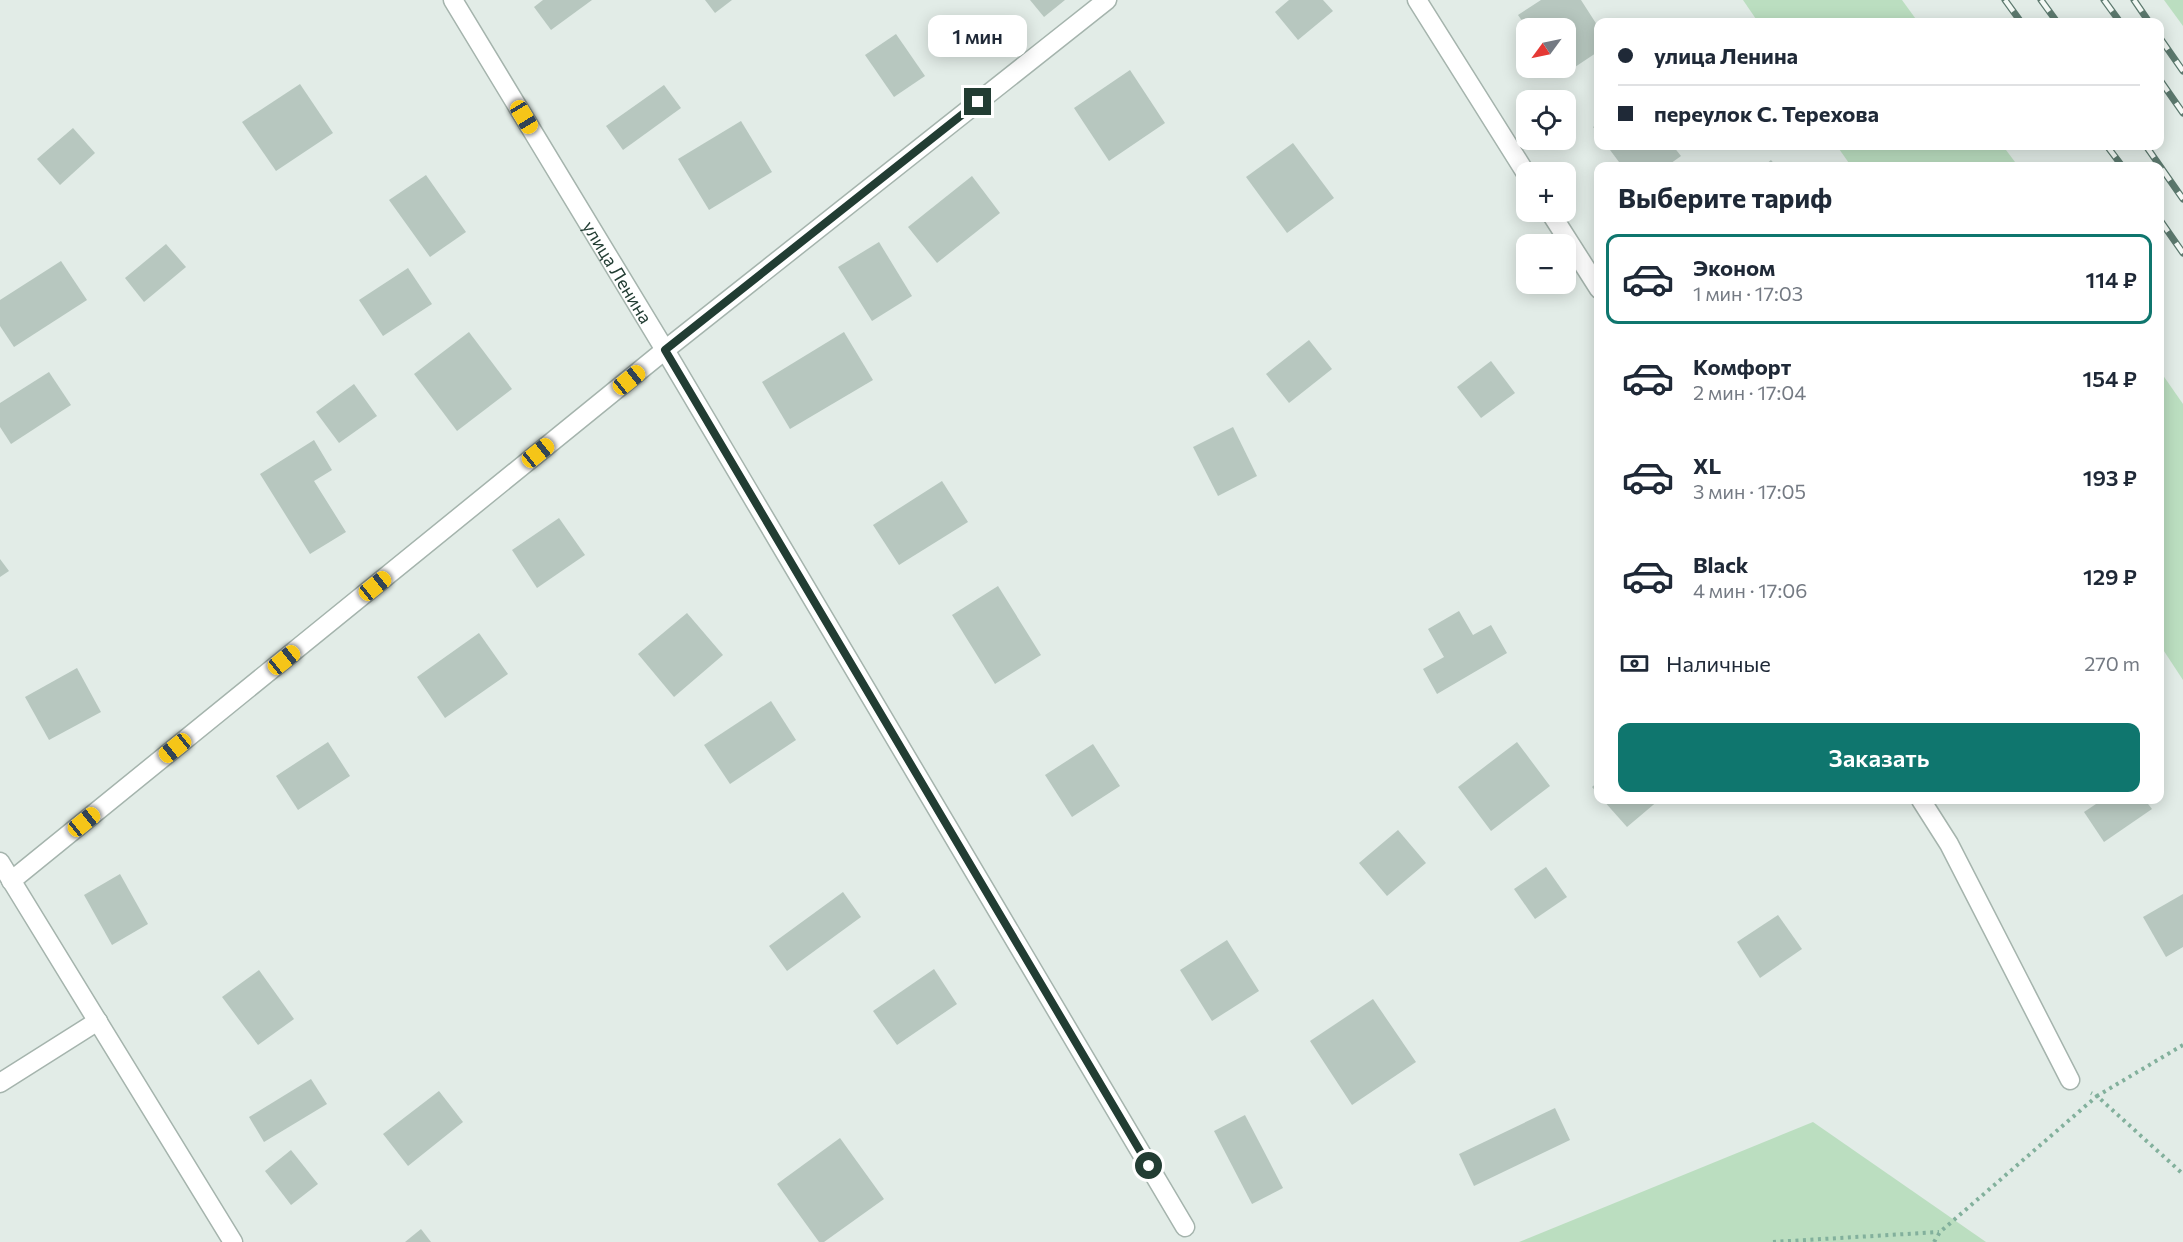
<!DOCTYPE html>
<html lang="ru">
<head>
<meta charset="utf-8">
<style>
	body { margin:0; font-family:Commissioner,sans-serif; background:#f6f6f7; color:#1f2937; height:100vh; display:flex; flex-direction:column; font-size:22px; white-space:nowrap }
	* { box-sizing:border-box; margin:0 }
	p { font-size:20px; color:#747a83 }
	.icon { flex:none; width:33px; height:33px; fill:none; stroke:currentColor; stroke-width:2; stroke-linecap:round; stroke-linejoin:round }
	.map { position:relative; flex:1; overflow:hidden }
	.side { position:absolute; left:1594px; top:162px; width:570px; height:642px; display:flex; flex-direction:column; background:#fff; border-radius:12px; box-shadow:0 3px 15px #0003 }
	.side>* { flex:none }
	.banner { position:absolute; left:1594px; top:18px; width:570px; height:132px; border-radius:12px; box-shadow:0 3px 15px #0003; display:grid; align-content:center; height:132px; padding:0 24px; background:#fff }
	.needle { width:39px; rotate:237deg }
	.tools { position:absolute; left:1516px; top:18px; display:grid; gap:12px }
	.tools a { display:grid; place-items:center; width:60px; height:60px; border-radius:12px; background:#fff; box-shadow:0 3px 15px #0003; font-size:30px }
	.end { position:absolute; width:27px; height:27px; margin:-14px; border:8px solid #223d33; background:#fff; box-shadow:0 0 0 3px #fff }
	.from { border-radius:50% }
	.bubble { position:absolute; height:42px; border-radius:12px; background:#fff; box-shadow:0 3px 15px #0003; font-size:20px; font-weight:600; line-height:42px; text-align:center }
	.car { position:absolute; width:18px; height:36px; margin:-18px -9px; border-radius:8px; box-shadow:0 0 4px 2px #0007; background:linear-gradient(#f5c518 24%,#345 0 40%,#f5c518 0 76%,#345 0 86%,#f5c518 0) }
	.banner b { display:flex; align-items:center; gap:21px; height:57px; font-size:22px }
	.banner b+b { border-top:2px solid #e0e1e3 }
	.banner i { width:15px; height:15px; background:#1f2937 }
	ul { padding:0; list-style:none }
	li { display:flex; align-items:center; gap:18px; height:90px; margin:0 12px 9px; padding:0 12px; border:3px solid transparent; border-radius:12px }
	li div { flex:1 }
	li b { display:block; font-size:22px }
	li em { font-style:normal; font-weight:600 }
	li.current { border-color:#0f766e }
	li>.icon { width:54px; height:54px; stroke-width:1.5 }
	h2 { padding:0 24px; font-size:27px; line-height:72px }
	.pay { display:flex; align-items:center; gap:15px; height:66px; padding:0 24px; font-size:22px }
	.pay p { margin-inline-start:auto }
	.button { display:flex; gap:12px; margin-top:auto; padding:12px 24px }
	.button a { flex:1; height:69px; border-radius:12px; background:#0f766e; color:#fff; font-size:24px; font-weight:600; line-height:69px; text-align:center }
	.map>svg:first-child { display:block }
</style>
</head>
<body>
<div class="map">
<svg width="2183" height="1242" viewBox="0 0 2183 1242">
	<rect width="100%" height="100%" fill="#e2ece7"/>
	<!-- green -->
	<g fill="#bbdec0">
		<path d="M1743,0H1902L1918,22H1758Z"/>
		<path d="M2164,0H2183V26Z"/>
		<path d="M1837,146H2003L2018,166H1851Z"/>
		<path d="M2160,371L2183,404V680L2160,645Z"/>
		<path d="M1813,1122L1986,1242H1519Z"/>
	</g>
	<!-- building -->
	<g fill="#b7c7bf">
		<path d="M543,0H592L551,30L534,7Z"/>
		<path d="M705,0H732L715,13Z"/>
		<path d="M1030,0H1065L1044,17Z"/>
		<path d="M1289,0H1323L1333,11L1298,40L1275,12Z"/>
		<path d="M1541,0H1581L1599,28V51L1560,77L1553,68H1566V28H1527L1518,15Z"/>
		<path d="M896,34L925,76L894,97L865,55Z"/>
		<path d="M1130,70L1165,123L1109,161L1074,108Z"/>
		<path d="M300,84L333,133L276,171L242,122Z"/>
		<path d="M664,85L681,108L623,150L606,126Z"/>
		<path d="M741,121L772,172L709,210L678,159Z"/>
		<path d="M1599,123V135L1593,127Z"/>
		<path d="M73,128L95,153L60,185L37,159Z"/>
		<path d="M1293,143L1334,198L1287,233L1246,177Z"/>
		<path d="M1607,146H1673L1681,156L1667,166H1622Z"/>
		<path d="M1771,160L1776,166H1764Z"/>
		<path d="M426,175L466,232L430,257L389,200Z"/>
		<path d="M972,176L1000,213L937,263L908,227Z"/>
		<path d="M879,242L912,296L872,321L838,267Z"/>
		<path d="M166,244L186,267L144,302L125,278Z"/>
		<path d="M61,261L87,300L14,347L0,326V300Z"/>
		<path d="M408,268L432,304L383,336L359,300Z"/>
		<path d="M469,332L512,389L457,431L414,374Z"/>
		<path d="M844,332L873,380L790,429L762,382Z"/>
		<path d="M1309,340L1332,369L1289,403L1266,374Z"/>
		<path d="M1491,361L1515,393L1481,418L1457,387Z"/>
		<path d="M49,372L71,405L11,444L0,427V403Z"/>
		<path d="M354,384L377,416L339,443L316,412Z"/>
		<path d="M1233,427L1257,476L1218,496L1193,447Z"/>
		<path d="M314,440L332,470L314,481L346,532L310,554L260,474Z"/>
		<path d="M942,481L968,522L899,565L873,525Z"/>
		<path d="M559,518L585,555L537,588L512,550Z"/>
		<path d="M0,559L9,571L0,577Z"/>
		<path d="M998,586L1041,655L995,684L952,615Z"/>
		<path d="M1459,611L1473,635L1491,625L1507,653L1437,694L1423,669L1444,657L1428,629Z"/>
		<path d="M687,613L723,655L674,697L638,654Z"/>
		<path d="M479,633L508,674L445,718L417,677Z"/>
		<path d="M77,668L101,712L49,740L25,697Z"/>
		<path d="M771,701L796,740L730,784L704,745Z"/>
		<path d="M328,742L350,776L298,810L276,776Z"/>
		<path d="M1517,742L1550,786L1491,831L1458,787Z"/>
		<path d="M1093,744L1120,786L1072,817L1045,775Z"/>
		<path d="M1599,781V795L1592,787Z"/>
		<path d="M1603,800H1659L1627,827Z"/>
		<path d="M2102,800H2145L2152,809L2104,842L2084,812Z"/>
		<path d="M1398,830L1426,863L1387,896L1359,863Z"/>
		<path d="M1546,867L1567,897L1535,919L1514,889Z"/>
		<path d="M120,874L148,924L112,945L84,895Z"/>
		<path d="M843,892L861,917L787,971L769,946Z"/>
		<path d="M2183,894V947L2166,957L2143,917Z"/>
		<path d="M1778,915L1802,949L1760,978L1737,942Z"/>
		<path d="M1227,940L1259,991L1212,1021L1180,970Z"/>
		<path d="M934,969L957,1004L897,1045L873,1011Z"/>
		<path d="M259,970L294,1019L258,1045L222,997Z"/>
		<path d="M1373,999L1416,1062L1352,1105L1310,1041Z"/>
		<path d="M311,1079L327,1104L264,1142L249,1117Z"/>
		<path d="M439,1091L463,1122L408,1166L383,1134Z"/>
		<path d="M1555,1108L1570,1140L1474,1186L1459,1154Z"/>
		<path d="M1245,1115L1283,1188L1252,1204L1214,1131Z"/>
		<path d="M840,1138L884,1199L824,1242H819L777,1184Z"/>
		<path d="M291,1150L318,1184L291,1205L265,1171Z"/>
		<path d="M421,1229L431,1242H405Z"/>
	</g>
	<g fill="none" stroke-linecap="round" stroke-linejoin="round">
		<defs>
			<g id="minor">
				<path id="s1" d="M453,0L665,350L1185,1227"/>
				<path d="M1417,0L1527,175"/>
				<path d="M1550,212L1599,289"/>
				<path d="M1921,800L1949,844L2070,1080"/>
				<path d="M0,862L233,1242"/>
				<path d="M11,881L665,350L1107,0"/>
				<path d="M0,1083L98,1021"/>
			</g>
		</defs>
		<!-- minor casing -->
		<use href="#minor" stroke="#a5b4ad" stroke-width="21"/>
		<!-- path -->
		<g stroke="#82b09c" stroke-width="4" stroke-dasharray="3 4.5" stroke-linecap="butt">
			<path d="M2183,1045L2097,1096L2183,1174"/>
			<path d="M1773,1242L1939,1232"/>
			<path d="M1934,1242L1940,1232L2097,1096L2091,1093"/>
		</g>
		<!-- minor -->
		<use href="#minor" stroke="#fff" stroke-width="18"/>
		<defs>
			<g id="rail">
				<path d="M2005,0L2021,22"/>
				<path d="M2041,0L2057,22"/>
				<path d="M2104,0L2120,22"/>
				<path d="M2134,0L2149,22"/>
				<path d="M2160,38L2183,71"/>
				<path d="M2160,80L2183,113"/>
				<path d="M2107,146L2122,166"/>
				<path d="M2146,146L2183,199"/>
				<path d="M2160,220L2183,253"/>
			</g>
		</defs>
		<!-- rail casing -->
		<use href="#rail" stroke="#5c796e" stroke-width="7"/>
		<!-- rail -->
		<use href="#rail" stroke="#f3f9f5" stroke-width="4.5" stroke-dasharray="14" stroke-linecap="butt"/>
	</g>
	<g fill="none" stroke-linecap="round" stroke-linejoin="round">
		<!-- route -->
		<path stroke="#223d33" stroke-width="8" d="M978,102L665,350L1149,1166"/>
	</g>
	<g text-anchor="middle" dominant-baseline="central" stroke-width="4.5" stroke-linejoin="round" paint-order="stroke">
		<!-- street labels -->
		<g font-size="18" fill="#223d33" stroke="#f3f9f5">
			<text stroke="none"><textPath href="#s1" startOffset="318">улица Ленина</textPath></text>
		</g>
	</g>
</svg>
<div class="tools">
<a><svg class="needle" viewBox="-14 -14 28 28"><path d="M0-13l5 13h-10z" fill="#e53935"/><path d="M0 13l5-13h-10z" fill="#747a83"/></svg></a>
<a><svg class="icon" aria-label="locate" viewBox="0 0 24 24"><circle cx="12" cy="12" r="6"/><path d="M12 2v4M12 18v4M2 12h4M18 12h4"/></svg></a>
<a>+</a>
<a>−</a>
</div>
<i class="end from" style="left:1149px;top:1166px"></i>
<i class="end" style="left:978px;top:102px"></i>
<div class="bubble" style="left:928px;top:15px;width:99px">1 мин</div>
<i class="car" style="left:524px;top:117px;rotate:149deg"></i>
<i class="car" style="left:629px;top:380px;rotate:51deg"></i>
<i class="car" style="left:538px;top:453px;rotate:51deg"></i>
<i class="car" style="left:375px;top:586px;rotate:51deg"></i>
<i class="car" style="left:284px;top:660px;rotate:51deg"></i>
<i class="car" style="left:175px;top:748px;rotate:231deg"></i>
<i class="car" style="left:84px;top:822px;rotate:51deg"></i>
<div class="banner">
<b><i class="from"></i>улица Ленина</b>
<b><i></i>переулок С. Терехова</b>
</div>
<section class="side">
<h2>Выберите тариф</h2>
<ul>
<li class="current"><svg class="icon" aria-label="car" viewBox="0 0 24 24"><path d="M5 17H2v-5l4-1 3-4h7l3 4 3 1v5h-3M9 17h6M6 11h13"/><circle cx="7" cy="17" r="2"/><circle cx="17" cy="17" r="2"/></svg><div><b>Эконом</b><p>1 мин · 17:03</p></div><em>114 ₽</em></li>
<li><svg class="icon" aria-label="car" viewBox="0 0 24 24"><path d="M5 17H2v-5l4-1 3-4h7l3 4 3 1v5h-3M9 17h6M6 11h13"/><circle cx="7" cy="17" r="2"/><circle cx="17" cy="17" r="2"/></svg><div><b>Комфорт</b><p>2 мин · 17:04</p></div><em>154 ₽</em></li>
<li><svg class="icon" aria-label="car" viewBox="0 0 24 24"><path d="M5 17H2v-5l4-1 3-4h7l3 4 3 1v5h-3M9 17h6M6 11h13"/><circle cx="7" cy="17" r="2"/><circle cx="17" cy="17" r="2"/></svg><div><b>XL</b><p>3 мин · 17:05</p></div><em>193 ₽</em></li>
<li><svg class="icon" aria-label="car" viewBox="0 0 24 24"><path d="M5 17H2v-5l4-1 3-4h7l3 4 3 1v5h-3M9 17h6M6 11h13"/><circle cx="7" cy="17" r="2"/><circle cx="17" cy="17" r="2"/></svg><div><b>Black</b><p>4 мин · 17:06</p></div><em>129 ₽</em></li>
</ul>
<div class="pay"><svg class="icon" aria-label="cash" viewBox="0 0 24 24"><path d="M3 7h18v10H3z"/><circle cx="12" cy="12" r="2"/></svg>Наличные<p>270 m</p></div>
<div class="button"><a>Заказать</a></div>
</section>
</div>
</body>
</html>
